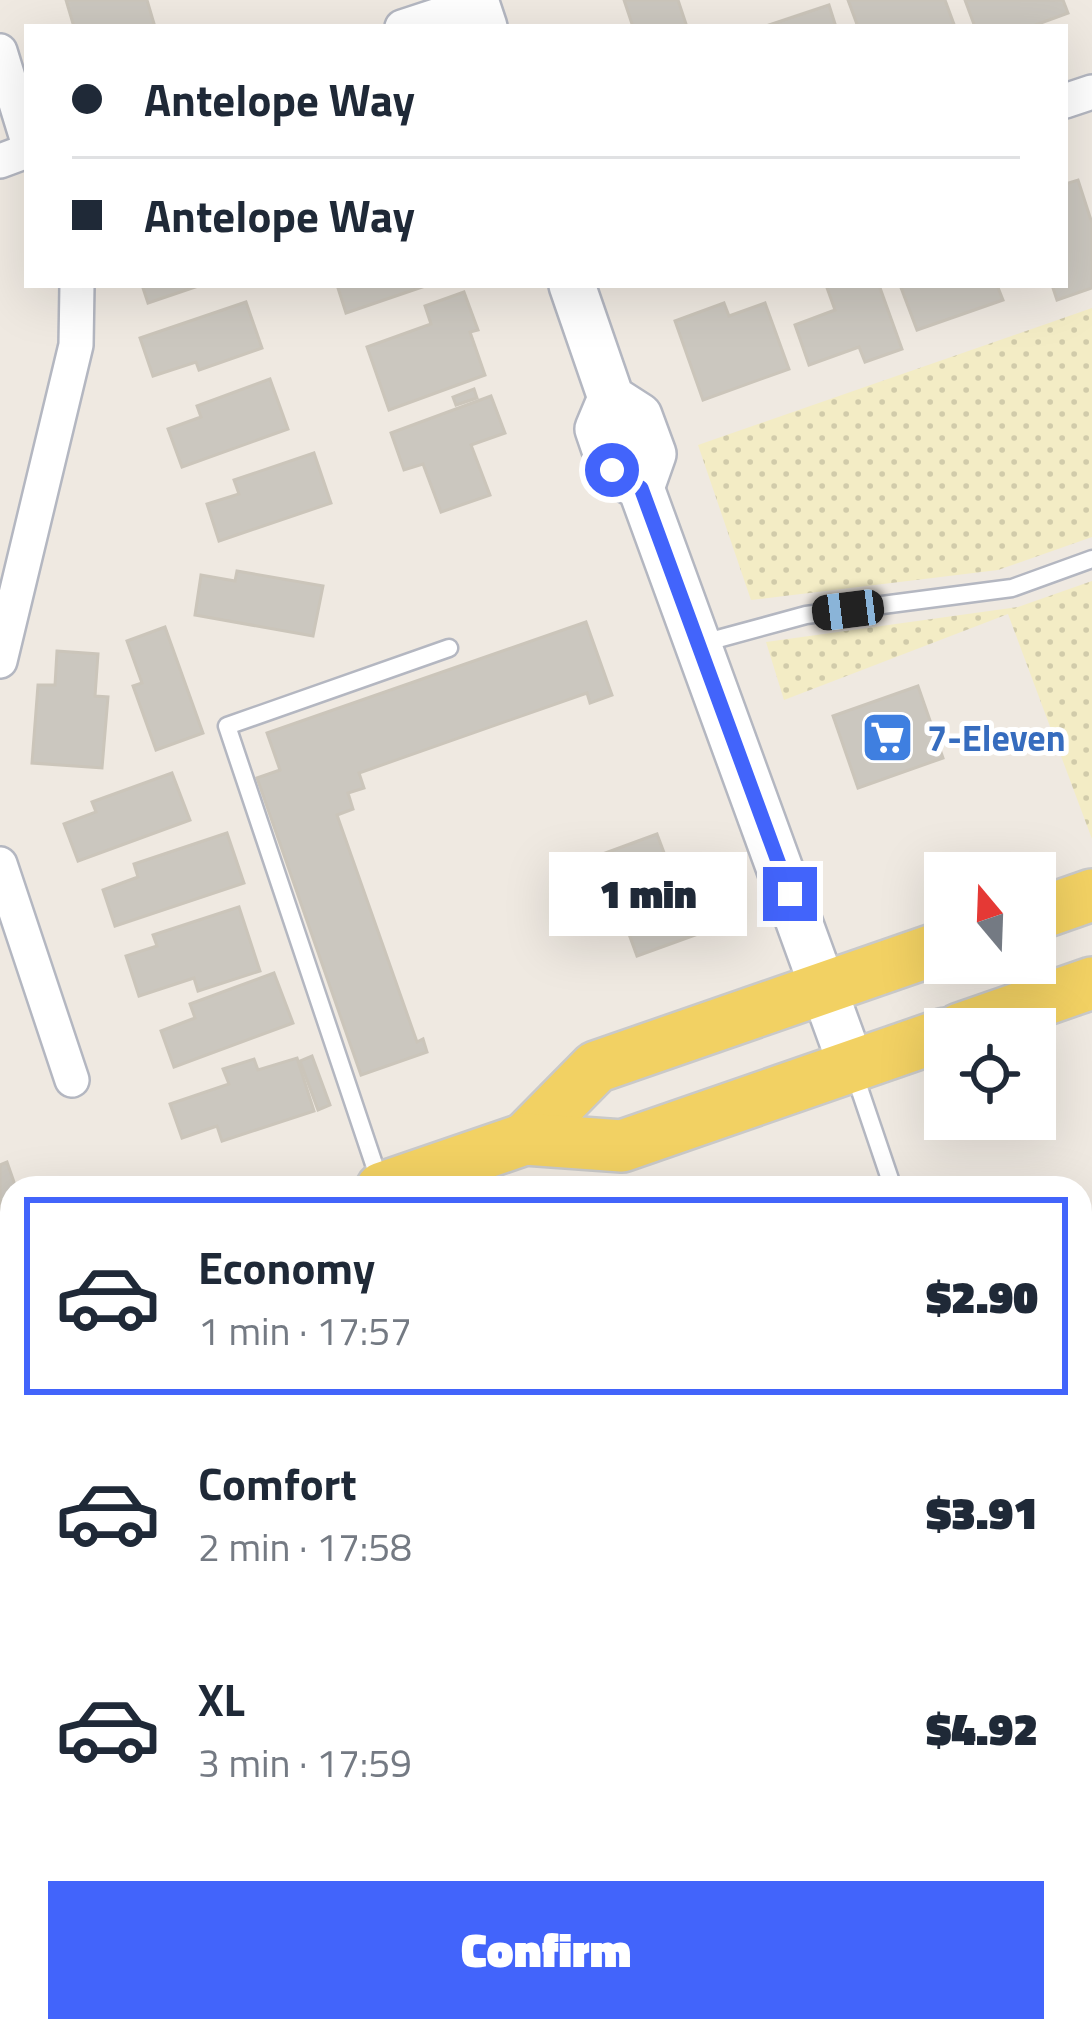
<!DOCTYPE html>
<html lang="en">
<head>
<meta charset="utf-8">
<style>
	body { margin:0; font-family:"Titillium Web",sans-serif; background:#f6f6f7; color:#1f2937; height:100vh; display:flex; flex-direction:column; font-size:45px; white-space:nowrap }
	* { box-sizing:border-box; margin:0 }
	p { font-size:39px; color:#747a83 }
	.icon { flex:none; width:66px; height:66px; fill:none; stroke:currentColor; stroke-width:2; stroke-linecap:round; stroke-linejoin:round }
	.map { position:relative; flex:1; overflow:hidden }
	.panel { position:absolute; left:0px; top:1176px; width:1092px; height:867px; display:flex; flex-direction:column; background:#fff; border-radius:36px 36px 0 0; box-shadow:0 12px 48px #0002 }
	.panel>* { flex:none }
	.guide { position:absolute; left:24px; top:24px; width:1044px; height:264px; border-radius:0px; box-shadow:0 12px 48px #0002; display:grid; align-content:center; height:264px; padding:0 48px; background:#fff }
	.needle { width:78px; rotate:341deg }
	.tools { position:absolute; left:924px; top:852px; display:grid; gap:24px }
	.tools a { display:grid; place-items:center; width:132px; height:132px; border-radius:0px; background:#fff; box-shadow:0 12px 48px #0002; font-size:60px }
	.end { position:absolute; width:54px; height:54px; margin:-27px; border:15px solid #4264fb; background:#fff; box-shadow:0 0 0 6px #fff }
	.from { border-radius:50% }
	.bubble { position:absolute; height:84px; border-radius:0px; background:#fff; box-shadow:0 12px 48px #0002; font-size:39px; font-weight:800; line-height:84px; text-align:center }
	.car { position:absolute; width:36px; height:72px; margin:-36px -18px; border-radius:15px; box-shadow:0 0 9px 3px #0007; background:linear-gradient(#222 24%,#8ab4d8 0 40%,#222 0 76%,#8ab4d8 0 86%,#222 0) }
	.guide b { display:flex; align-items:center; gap:42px; height:114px; font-size:45px }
	.guide b+b { border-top:3px solid #e0e1e3 }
	.guide i { width:30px; height:30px; background:#1f2937 }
	ul { padding:21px 0 0; list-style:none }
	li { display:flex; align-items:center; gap:36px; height:198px; margin:0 24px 18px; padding:0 24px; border:6px solid transparent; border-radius:0px }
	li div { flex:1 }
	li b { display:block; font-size:45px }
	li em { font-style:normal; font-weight:800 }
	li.selected { border-color:#4264fb }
	li>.icon { width:108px; height:108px; stroke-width:1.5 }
	.button { display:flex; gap:24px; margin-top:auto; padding:24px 48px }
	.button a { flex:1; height:138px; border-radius:0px; background:#4264fb; color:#fff; font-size:48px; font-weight:800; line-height:138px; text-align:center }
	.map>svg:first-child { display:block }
</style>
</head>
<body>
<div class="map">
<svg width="1092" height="2042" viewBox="0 0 1092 2042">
	<defs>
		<pattern id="sand-dots" width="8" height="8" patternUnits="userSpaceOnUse" patternTransform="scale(3)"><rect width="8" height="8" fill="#f3ecc5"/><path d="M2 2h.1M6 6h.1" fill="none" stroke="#d1cbaa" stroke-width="1.8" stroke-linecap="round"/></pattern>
	</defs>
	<rect width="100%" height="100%" fill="#efe9e1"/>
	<!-- education -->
	<path fill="#f0e6d1" d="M0,1848L12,1878V2031H75L79,2042H0Z"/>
	<!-- sand -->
	<g fill="url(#sand-dots)">
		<path d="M1092,308V537L998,570L751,600L698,445Z"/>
		<path d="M1092,581V839L1008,614L784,700L766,642L1018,607Z"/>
	</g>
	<!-- building -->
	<g fill="#cbc7bf" stroke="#cbc5ba" stroke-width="3">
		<path d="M66,0H147L155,27H74Z"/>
		<path d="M624,0H678L687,27H633Z"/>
		<path d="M848,0H945L955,27H858Z"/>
		<path d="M965,0H1063L1068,13L1030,27H975Z"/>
		<path d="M829,5L836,27H763Z"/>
		<path d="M1078,180L1092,223V288L1057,300L1052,285H1065V184Z"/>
		<path d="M142,285H201L148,303Z"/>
		<path d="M337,285H428L346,313Z"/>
		<path d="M826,285H879L902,349L865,362L859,347L809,365L795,325L835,310Z"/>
		<path d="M900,285H997L1003,300L917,330Z"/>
		<path d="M464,292L478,330L470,332L485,375L389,410L367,347L431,324L425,306Z"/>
		<path d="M246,302L262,348L199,370L196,362L153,376L140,338Z"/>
		<path d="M724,303L729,316L765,303L789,369L703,400L675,321Z"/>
		<path d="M270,379L288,429L182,467L168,429L201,417L197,406Z"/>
		<path d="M474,389L477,398L456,405L453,397Z"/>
		<path d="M491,396L505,433L471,445L490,495L441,512L423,464L404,470L391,433Z"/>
		<path d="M314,453L331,503L219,541L207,504L239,494L234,480Z"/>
		<path d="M237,571L323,586L313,636L195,615L201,575L235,581Z"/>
		<path d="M586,622L612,695L590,703L587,693L359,773L364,788L348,793L353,809L337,815L417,1042L423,1039L427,1052L361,1075L257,778L280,770L267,733Z"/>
		<path d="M165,627L203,733L156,750L133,686L142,683L127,641Z"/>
		<path d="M57,651L98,654L95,696L108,697L102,768L32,763L38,685H55Z"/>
		<path d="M918,686L943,758L858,788L833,716Z"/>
		<path d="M172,773L190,820L78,861L64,824L96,812L92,802Z"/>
		<path d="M227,833L244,883L115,926L103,890L138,877L134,864Z"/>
		<path d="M657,834L695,935L637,956L600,855Z"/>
		<path d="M239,907L260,971L198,991L194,978L139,996L126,956L157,946L153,935Z"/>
		<path d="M274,973L293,1023L174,1067L161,1031L195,1018L190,1004Z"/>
		<path d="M312,1056L330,1105L318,1110L300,1061Z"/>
		<path d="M297,1058L314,1111L222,1141L217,1126L182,1138L170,1104L229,1084L223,1069L254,1059L258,1070Z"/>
		<path d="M7,1162L16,1188L12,1214L0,1218V1165Z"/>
		<path d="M1082,1368L1092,1394V1458L1087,1460L1080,1442Z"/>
		<path d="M1080,1669L1092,1700V1790L1080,1795Z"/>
		<path d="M1092,1806V2020L1080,1989V1811Z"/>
		<path d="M238,2031H269L270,2032L242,2042Z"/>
		<path d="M343,2031H404L374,2042H347Z"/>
		<path d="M460,2031H477L481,2042H432Z"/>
		<path d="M548,2031H676L680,2041L552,2042Z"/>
		<path d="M813,2031H844L848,2042H817Z"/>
		<path d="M893,2031H1060L1064,2042H897Z"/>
		<path d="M804,2032L808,2042H778Z"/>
	</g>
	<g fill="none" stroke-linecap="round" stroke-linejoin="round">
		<defs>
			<g id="lane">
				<path d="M703,643L806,615L1012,588L1092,559"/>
				<path d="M854,1073L893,1188"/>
				<path d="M381,1185L227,726L449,648"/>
				<path d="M1080,1217L1092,1231"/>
				<path d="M1080,1488L1092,1518"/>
				<path d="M288,2031L292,2042"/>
			</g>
			<g id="street">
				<path d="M402,27L475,3"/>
				<path d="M0,51L27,139"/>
				<path d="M1065,101L1092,92"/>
				<path d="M0,161L27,151"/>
				<path d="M0,661L76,345L77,285"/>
				<path d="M0,864L72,1080"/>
			</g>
			<g id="secondary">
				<path d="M475,0L484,27"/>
				<path d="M572,285L611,398L639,416L653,454L641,488"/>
				<path d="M611,398L598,429L612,470L641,488L852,1067"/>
				<path d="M0,1641L12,1670"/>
				<path d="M161,2031L165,2042"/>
			</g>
			<g id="primary">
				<path d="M1035,915L1092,895"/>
				<path d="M960,1029L1092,983"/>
				<path d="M525,1139L596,1067L945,946"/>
				<path d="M382,1188L525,1139L622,1146L945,1034"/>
				<path d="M0,1321L12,1317"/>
			</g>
		</defs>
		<!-- lane casing -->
		<use href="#lane" stroke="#b4b7c1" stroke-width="21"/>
		<!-- street casing -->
		<use href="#street" stroke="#b4b7c1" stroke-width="38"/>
		<!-- secondary casing -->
		<use href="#secondary" stroke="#b4b7c1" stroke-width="50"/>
		<!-- primary casing -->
		<use href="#primary" stroke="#c9c9c9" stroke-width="56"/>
		<!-- lane -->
		<use href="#lane" stroke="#fff" stroke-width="16"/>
		<!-- street -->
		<use href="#street" stroke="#fff" stroke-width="33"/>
		<!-- secondary -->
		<use href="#secondary" stroke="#fff" stroke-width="45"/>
		<!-- primary -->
		<use href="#primary" stroke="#f2d163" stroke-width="51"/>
	</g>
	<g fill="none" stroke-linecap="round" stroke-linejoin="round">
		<!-- route -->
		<path stroke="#4264fb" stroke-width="15" d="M612,470L641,488L790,894"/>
	</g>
	<!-- icons -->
	<defs>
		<symbol id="supermarket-square" viewBox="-11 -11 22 22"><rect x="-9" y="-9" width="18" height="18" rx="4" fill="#3f7fe0" stroke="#fff"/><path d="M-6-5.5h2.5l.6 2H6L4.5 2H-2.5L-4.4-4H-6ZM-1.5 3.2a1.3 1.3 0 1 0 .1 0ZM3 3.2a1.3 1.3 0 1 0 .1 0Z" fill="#fff"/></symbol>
	</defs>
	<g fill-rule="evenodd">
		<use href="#supermarket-square" x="858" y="708" width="59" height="59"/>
	</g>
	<g text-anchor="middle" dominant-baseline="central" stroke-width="10" stroke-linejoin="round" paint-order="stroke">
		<!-- shop labels -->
		<g font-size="36" font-weight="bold" fill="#366cbe" stroke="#fff" text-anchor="start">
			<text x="927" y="737">7-Eleven</text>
		</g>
	</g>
</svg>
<div class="tools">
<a><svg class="needle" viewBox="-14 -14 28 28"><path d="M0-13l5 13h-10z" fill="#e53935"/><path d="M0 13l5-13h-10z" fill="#747a83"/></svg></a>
<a><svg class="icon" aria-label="locate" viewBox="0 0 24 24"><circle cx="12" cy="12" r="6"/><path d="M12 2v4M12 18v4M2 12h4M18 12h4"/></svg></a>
</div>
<i class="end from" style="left:612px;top:470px"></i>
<i class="end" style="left:790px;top:894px"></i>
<div class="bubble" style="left:549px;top:852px;width:198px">1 min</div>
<i class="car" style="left:848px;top:610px;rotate:263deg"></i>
<div class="guide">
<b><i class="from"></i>Antelope Way</b>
<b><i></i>Antelope Way</b>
</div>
<section class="panel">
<ul>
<li class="selected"><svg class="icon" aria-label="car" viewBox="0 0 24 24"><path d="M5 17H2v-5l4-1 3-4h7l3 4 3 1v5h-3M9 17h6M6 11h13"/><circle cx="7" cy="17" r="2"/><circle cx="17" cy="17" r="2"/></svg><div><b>Economy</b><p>1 min · 17:57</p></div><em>$2.90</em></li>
<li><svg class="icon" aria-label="car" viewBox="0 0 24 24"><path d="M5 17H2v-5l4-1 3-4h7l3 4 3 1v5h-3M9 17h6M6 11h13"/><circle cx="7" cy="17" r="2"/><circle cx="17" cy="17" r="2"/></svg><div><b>Comfort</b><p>2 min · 17:58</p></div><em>$3.91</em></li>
<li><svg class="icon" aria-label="car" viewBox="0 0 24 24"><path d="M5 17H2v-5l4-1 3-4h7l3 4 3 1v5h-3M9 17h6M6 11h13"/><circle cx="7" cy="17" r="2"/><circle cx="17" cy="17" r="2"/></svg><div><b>XL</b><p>3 min · 17:59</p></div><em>$4.92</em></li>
</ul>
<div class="button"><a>Confirm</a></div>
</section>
</div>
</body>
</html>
